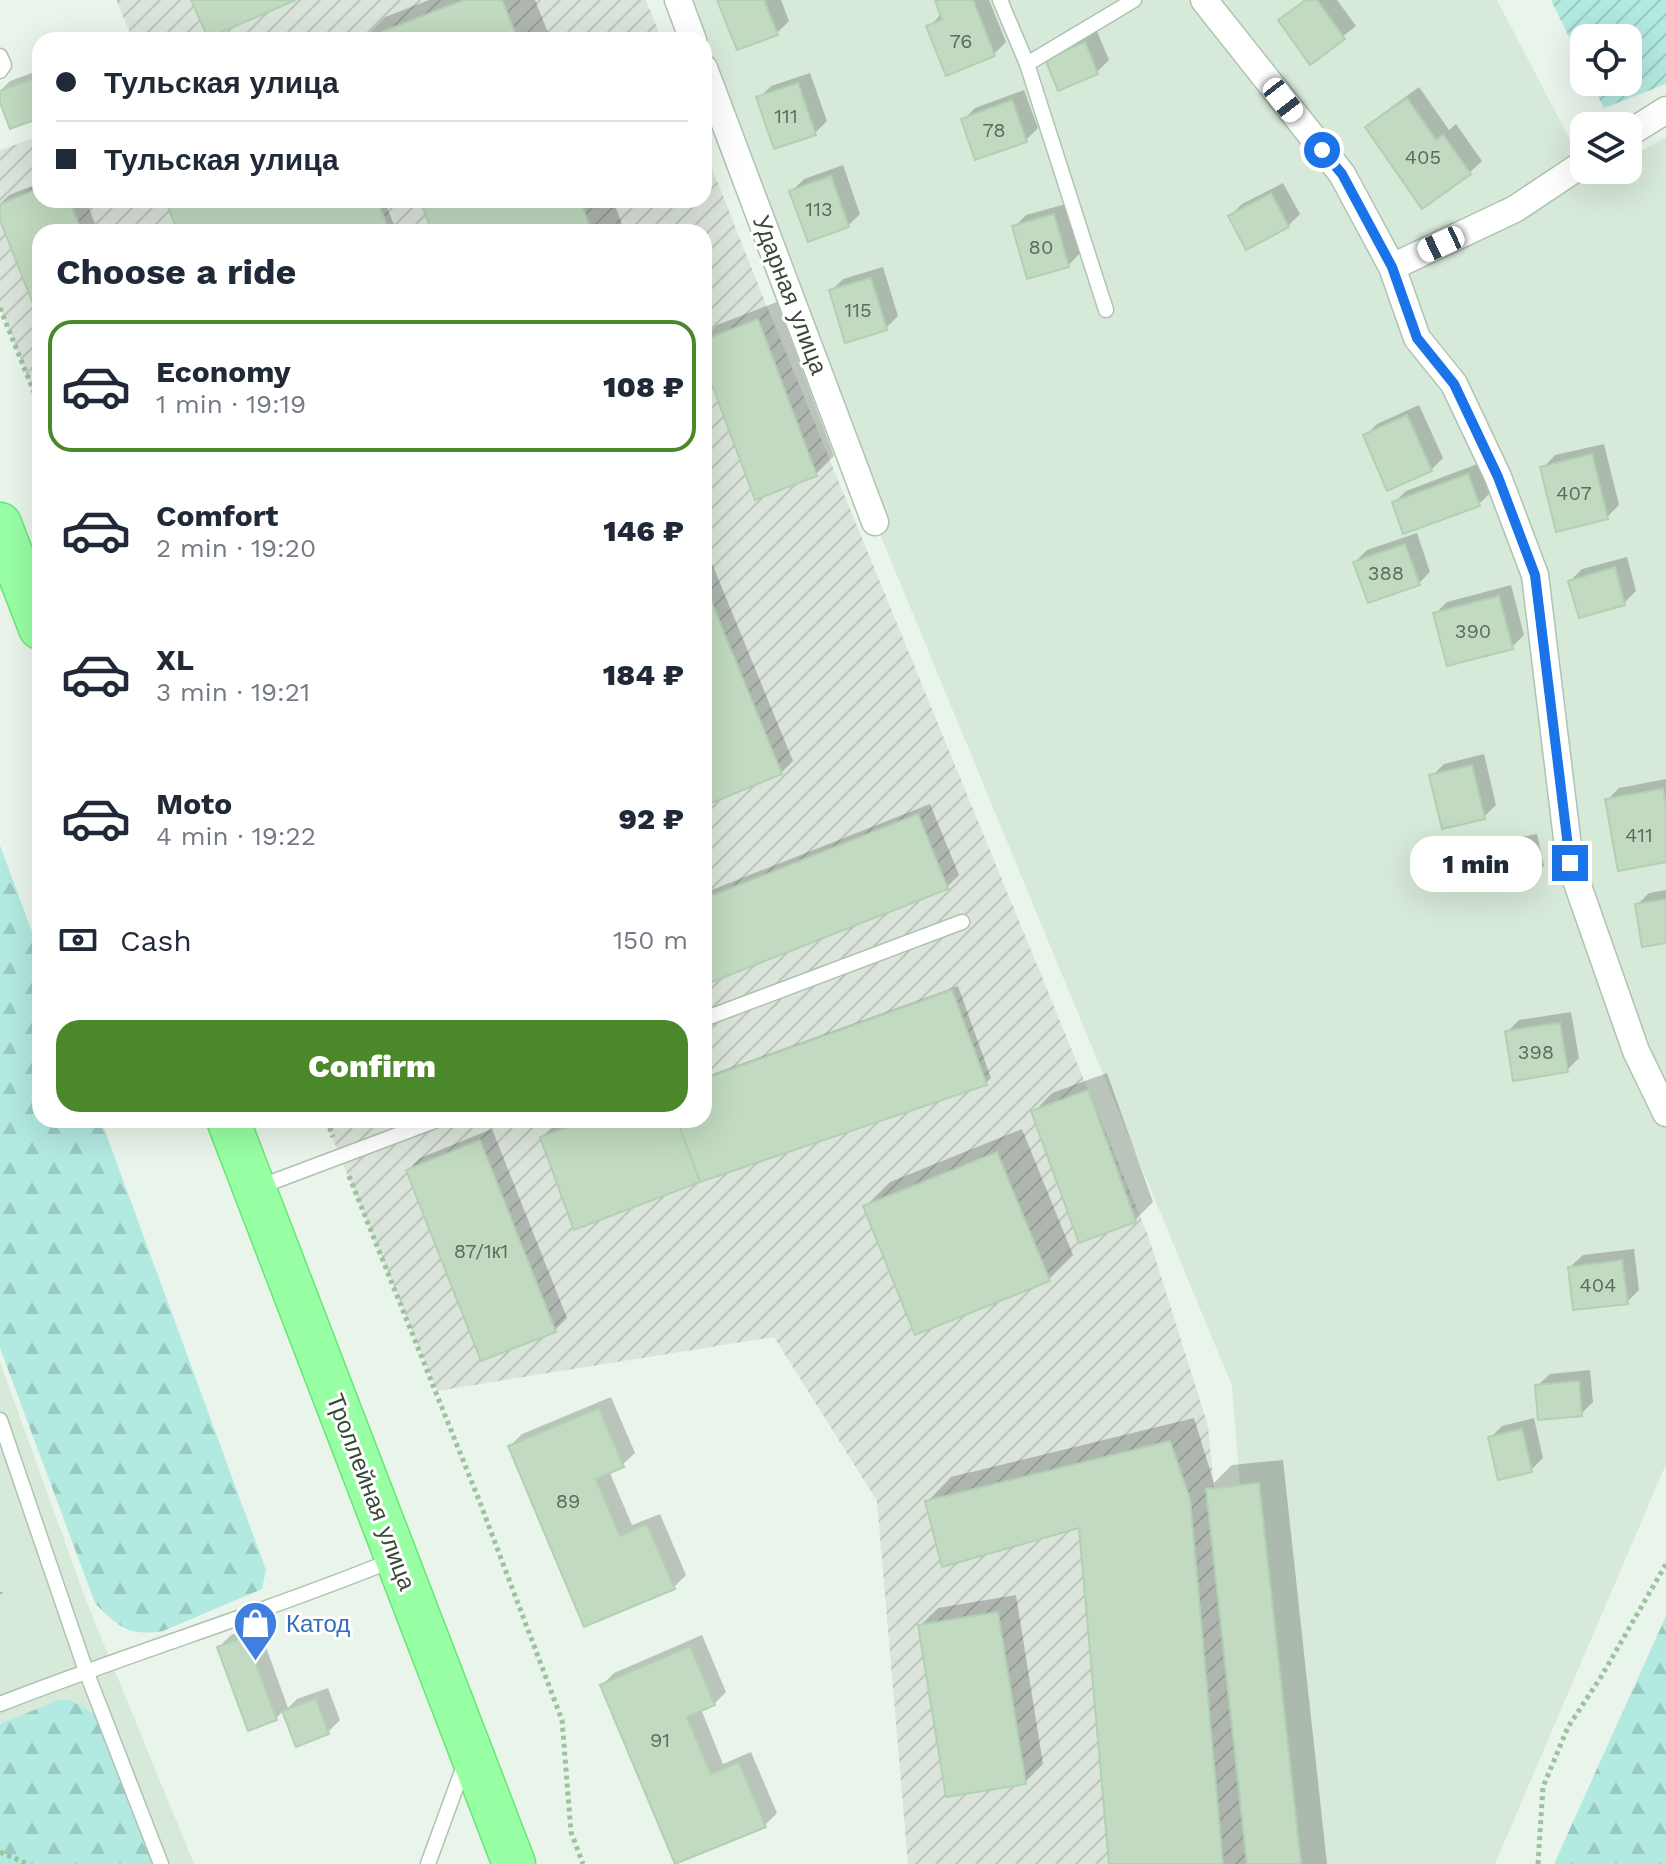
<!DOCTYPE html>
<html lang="en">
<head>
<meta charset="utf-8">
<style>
	body { margin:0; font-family:"Work Sans",sans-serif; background:#f6f6f7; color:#1f2937; height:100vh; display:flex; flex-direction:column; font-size:30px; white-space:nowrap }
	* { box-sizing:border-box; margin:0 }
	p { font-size:26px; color:#747a83 }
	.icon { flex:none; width:44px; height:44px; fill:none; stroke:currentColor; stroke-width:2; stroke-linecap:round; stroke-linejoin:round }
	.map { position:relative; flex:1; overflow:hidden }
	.drawer { position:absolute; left:32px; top:224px; width:680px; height:904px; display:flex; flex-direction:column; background:#fff; border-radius:24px; box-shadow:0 8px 32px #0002 }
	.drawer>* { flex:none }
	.top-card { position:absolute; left:32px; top:32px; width:680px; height:176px; border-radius:24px; box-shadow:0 8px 32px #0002; display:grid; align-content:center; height:176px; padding:0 24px; background:#fff }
	.buttons { position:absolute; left:1570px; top:24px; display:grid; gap:16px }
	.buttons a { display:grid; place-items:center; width:72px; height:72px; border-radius:16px; background:#fff; box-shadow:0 8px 32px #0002; font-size:40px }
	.end { position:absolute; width:36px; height:36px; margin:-18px; border:10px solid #1a73e8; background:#fff; box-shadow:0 0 0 4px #fff }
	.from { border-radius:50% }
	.bubble { position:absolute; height:56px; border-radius:24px; background:#fff; box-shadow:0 8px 32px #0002; font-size:26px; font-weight:800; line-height:56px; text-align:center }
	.car { position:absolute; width:24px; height:48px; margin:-24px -12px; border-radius:10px; box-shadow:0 0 6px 2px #0007; background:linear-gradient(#fff 24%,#345 0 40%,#fff 0 76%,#345 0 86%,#fff 0) }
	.top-card b { display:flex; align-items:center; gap:28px; height:76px; font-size:30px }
	.top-card b+b { border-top:2px solid #e0e1e3 }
	.top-card i { width:20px; height:20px; background:#1f2937 }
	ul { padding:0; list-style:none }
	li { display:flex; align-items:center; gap:24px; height:132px; margin:0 16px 12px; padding:0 8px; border:4px solid transparent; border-radius:24px }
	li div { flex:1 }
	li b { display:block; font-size:30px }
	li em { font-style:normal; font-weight:800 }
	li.on { border-color:#4a882a }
	li>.icon { width:72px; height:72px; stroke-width:1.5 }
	h2 { padding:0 24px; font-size:36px; line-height:96px }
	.pay { display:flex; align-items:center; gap:20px; height:88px; padding:0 24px; font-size:30px }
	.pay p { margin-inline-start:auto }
	.cta { display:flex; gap:16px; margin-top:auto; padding:16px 24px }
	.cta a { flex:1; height:92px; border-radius:24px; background:#4a882a; color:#fff; font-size:32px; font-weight:800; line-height:92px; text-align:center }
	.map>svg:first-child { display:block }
</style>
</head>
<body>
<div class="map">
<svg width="1666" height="1864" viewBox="0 0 1666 1864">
	<defs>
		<pattern id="industrial-furrows" width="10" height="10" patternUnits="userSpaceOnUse" patternTransform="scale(2)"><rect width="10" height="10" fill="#dbe4db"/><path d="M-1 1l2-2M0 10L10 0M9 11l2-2" fill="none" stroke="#bdc5bd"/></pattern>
		<pattern id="forest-firs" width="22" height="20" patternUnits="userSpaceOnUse" patternTransform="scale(2)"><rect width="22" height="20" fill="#b2e9e1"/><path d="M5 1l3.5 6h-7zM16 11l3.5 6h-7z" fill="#9ac9c2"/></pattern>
		<pattern id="garden-furrows" width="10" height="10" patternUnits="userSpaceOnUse" patternTransform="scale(2)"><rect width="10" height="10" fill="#b2e9e1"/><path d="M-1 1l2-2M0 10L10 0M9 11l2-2" fill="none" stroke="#9ac9c2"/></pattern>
	</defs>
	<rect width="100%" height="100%" fill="#e9f5ea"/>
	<!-- residential -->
	<g fill="#d7e9d9">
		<path d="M678,0H1497L1591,180L1610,170H1628V159L1666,137V1464L1495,1864H1270L1232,1386L875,522L704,68V40Z"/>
		<path d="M0,1362L87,1603L194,1864H0Z"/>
	</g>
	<!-- industrial -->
	<g fill="url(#industrial-furrows)">
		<path d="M116,0H646L662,40H133Z"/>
		<path d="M40,136V200H704V148L763,297L1149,1238L1208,1426L1250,1864H908L877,1501L774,1337L437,1391L325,1120H704V232H40V409L0,308V150Z"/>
	</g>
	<!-- forest -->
	<g fill="url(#forest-firs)">
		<path d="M0,845L40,954V1120H101L266,1570L262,1589L163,1631C128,1637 118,1626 95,1603L0,1348Z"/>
		<path d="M1666,1616V1864H1554Z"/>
		<path d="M59,1700H70L94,1714L154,1864H0V1724Z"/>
	</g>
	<!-- garden -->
	<path fill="url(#garden-furrows)" d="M1551,0H1666V84L1604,108L1591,82H1628V38H1584V68Z"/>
	<!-- shadow -->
	<g fill="#0003">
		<path d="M429,0H535L551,40H362L385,17Z"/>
		<path d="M719,0H781L789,21L777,33Z"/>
		<path d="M937,0H989L1006,42L994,54L929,27L942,13Z"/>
		<path d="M1304,0H1337L1356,26L1310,62L1280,21Z"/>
		<path d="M1097,31L1109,60L1097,72L1059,88L1047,59L1059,47Z"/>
		<path d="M40,70V116L0,97V91L10,81Z"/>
		<path d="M810,73L827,121L815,133L759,98L771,86Z"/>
		<path d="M1419,87L1449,130L1456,124L1482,161L1470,172L1423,206L1367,128L1379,116Z"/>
		<path d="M1024,90L1038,128L1026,140L963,120L975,108Z"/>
		<path d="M843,165L860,214L848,226L792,191L804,179Z"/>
		<path d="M40,183V200H86L98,232H40V316L0,215V204L9,195Z"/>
		<path d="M1283,183L1300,214L1288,226L1230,216L1242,204Z"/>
		<path d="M167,200H384L397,232H181Z"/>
		<path d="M422,200H613L625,232H435Z"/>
		<path d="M1066,204L1080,253L1068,266L1014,227L1026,215Z"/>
		<path d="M883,267L898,316L886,328L831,291L843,279Z"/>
		<path d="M777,302L834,456L816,474L704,358V338L717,325Z"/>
		<path d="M1419,405L1443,458L1431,470L1365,436L1377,424Z"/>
		<path d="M1604,444L1619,505L1607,517L1543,468L1555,455Z"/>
		<path d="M1480,463L1491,492L1479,504L1394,503L1406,491Z"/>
		<path d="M1417,533L1430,572L1418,584L1355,562L1367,550Z"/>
		<path d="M704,544L793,761L781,773L704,804Z"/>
		<path d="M1627,557L1636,591L1624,603L1570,581L1582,569Z"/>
		<path d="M1511,585L1524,635L1512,647L1435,614L1447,602Z"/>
		<path d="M1484,754L1496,805L1484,817L1432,776L1444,764Z"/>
		<path d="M1666,779V860L1607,800L1619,788Z"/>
		<path d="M930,804L959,875L947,887L704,983V893Z"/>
		<path d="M1537,834L1544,866L1532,878L1483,854L1495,842Z"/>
		<path d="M1666,890V941L1637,905L1649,893Z"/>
		<path d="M958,986L991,1078L986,1083L699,1180L543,1138L555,1126L570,1120H704V1077Z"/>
		<path d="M1571,1012L1579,1058L1567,1070L1507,1032L1519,1020Z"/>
		<path d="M1107,1073L1153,1202L1135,1220L1034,1112L1052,1093Z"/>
		<path d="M492,1129L567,1318L555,1330L408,1170L420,1158Z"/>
		<path d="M1022,1129L1073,1255L1049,1279L865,1207L890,1182Z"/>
		<path d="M1634,1249L1639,1290L1627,1302L1570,1267L1583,1255Z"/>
		<path d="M1590,1370L1593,1402L1581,1414L1537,1386L1550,1374Z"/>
		<path d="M611,1397L635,1453L622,1465L609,1471L632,1525L660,1514L686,1575L674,1587L510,1446L522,1434Z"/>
		<path d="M1194,1418L1214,1483L1232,1465L1283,1460L1327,1864H1111L1080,1525L927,1502L951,1477Z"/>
		<path d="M1534,1418L1543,1458L1531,1470L1490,1438L1502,1426Z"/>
		<path d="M1016,1595L1043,1764L1025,1782L920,1626L938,1608Z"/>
		<path d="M258,1625L288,1708L297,1699L328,1688L340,1720L328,1732L297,1744L284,1710L276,1718L219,1647L231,1635Z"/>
		<path d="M702,1635L726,1692L714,1704L701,1709L723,1764L751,1752L777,1813L765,1825L602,1685L614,1673Z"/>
	</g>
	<!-- building -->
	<g fill="#c1dac1" stroke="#b1d1b2" stroke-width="2">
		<path d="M191,0H296L208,38Z"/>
		<path d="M464,0H502L518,40H361Z"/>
		<path d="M717,0H764L778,35L737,50Z"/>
		<path d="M935,0H973L995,56L946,76L926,26L942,20Z"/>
		<path d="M1306,0H1317L1345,39L1310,65L1278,20Z"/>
		<path d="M1085,42L1098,74L1058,91L1045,59Z"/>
		<path d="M40,76V118L10,129L0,103V91Z"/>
		<path d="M798,83L816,135L774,149L756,97Z"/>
		<path d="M1407,98L1436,140L1443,135L1471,174L1422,209L1365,127Z"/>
		<path d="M1012,100L1027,142L975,160L961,119Z"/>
		<path d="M831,176L849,227L808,242L789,191Z"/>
		<path d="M40,188V200H69L82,232H40V322L0,220V204Z"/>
		<path d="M1271,193L1289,227L1246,250L1228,216Z"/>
		<path d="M165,200H377L390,232H178Z"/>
		<path d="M420,200H580L592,232H432Z"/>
		<path d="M1054,214L1069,267L1027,279L1012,226Z"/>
		<path d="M871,278L887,330L845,343L829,290Z"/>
		<path d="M758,319L817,476L755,500L704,363V340Z"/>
		<path d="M1407,415L1432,471L1387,491L1363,435Z"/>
		<path d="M1592,454L1608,519L1556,532L1540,467Z"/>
		<path d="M1468,474L1480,506L1403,534L1392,502Z"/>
		<path d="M1405,544L1420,585L1368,603L1353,562Z"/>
		<path d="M1615,567L1625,605L1579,618L1568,581Z"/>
		<path d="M704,584L782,774L704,806Z"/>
		<path d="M1499,596L1513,649L1447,666L1433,613Z"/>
		<path d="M1472,765L1485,819L1442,829L1429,775Z"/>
		<path d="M1663,789L1666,807V862L1618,871L1605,799Z"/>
		<path d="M918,814L948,889L704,985V899Z"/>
		<path d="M1526,845L1533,880L1488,889L1481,853Z"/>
		<path d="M1666,899V943L1642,947L1635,904Z"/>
		<path d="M952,990L987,1085L700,1182L677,1120H704V1079Z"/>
		<path d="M1560,1023L1568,1072L1513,1081L1505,1031Z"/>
		<path d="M1088,1090L1136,1222L1079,1243L1031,1111Z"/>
		<path d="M589,1120H677L700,1182L574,1230L540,1137Z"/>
		<path d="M480,1140L556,1332L481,1361L406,1170Z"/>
		<path d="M997,1152L1050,1281L915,1335L863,1206Z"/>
		<path d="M1622,1260L1628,1304L1573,1310L1568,1267Z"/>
		<path d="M1579,1381L1582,1416L1538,1420L1535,1385Z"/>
		<path d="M599,1408L624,1467L596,1479L620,1536L647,1524L675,1589L584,1627L508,1446Z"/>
		<path d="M1522,1429L1532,1472L1498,1480L1488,1437Z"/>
		<path d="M1170,1441L1190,1499L1223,1864H1109L1079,1528L942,1567L925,1501Z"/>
		<path d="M1259,1483L1301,1864H1247L1206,1489Z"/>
		<path d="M998,1612L1026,1784L946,1797L918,1625Z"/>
		<path d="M246,1636L277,1720L248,1731L217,1647Z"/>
		<path d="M690,1646L715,1705L687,1717L711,1774L739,1762L766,1827L675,1864L600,1685Z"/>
		<path d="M316,1698L329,1734L296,1747L282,1711Z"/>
	</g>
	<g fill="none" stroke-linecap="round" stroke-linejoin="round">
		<defs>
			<g id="lane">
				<path d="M1000,0L1027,64L1134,0"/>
				<path d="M0,56L4,65L0,71"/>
				<path d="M1027,64L1106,310"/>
				<path d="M704,1019L962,922"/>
				<path d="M259,1187L437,1120"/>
				<path d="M0,1420L86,1671L161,1864"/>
				<path d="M0,1704C130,1653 263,1613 393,1560"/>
				<path d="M428,1864L465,1763"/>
			</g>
			<g id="street">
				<path d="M678,0L693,40"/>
				<path d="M1204,0L1342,174L1392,267L1417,338L1454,384L1498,477L1535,575L1570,863L1636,1051L1666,1113"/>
				<path d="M704,68L875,522"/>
				<path d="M1628,134L1666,110"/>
				<path d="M1392,267L1515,209L1584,163"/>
			</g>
			<g id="primary">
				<path d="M0,524L40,628"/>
				<path d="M228,1120L514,1864"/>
			</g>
		</defs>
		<!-- lane casing -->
		<use href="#lane" stroke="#aec3b0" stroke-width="17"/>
		<!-- street casing -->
		<use href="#street" stroke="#aec3b0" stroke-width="29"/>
		<!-- primary casing -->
		<use href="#primary" stroke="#66e673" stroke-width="45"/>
		<!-- path -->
		<g stroke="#9cc29e" stroke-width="5" stroke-dasharray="4 4" stroke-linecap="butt">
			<path d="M0,308L40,407"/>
			<path d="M327,1120L333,1137"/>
			<path d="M349,1176L479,1500L562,1720L571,1832L583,1864"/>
			<path d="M0,1592V1594"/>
			<path d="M0,1852L28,1864"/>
			<path d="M1538,1864L1543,1787L1568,1727L1601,1677L1666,1564"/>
		</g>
		<!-- lane -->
		<use href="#lane" stroke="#fff" stroke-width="14"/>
		<!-- street -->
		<use href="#street" stroke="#fff" stroke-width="26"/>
		<!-- primary -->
		<use href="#primary" stroke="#98ffa4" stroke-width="42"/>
	</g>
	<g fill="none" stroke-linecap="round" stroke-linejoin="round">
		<!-- route -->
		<path stroke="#1a73e8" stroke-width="10" d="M1322,150L1342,174L1392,267L1417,338L1454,384L1498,477L1535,575L1570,863"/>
	</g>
	<!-- icons -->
	<defs>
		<symbol id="shop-pin" viewBox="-11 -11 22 30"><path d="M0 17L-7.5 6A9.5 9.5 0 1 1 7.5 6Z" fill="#3f7fe0" stroke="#fff"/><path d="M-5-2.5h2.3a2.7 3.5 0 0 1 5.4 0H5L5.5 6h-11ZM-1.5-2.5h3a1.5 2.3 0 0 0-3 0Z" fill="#fff"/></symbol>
	</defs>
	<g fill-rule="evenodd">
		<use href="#shop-pin" x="230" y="1598" width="51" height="69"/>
	</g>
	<g text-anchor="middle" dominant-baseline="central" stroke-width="6" stroke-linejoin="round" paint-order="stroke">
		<!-- number labels -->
		<g font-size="20" fill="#5a6d5a">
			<text x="961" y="41">76</text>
			<text x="786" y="116">111</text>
			<text x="994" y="130">78</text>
			<text x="1423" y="157">405</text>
			<text x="819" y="209">113</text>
			<text x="1041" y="247">80</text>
			<text x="858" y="310">115</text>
			<text x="1574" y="493">407</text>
			<text x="1386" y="573">388</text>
			<text x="1473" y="631">390</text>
			<text x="1639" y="835">411</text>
			<text x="1536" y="1052">398</text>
			<text x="481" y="1251">87/1к1</text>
			<text x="1598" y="1285">404</text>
			<text x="568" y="1501">89</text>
			<text x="660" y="1740">91</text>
		</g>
		<!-- street labels -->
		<g font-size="24" fill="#374937" stroke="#fff">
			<text transform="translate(790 295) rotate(69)">Ударная улица</text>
			<text transform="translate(371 1492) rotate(69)">Троллейная улица</text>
		</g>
		<!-- shop labels -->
		<g font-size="24" fill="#366cbe" stroke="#fff" text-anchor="start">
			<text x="286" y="1624">Катод</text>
		</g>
	</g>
</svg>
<div class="buttons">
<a><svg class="icon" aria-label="locate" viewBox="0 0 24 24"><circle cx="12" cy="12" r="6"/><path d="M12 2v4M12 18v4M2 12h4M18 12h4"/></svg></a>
<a><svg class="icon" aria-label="layers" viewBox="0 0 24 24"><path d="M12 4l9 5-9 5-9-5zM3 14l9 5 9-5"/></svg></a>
</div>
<i class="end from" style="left:1322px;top:150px"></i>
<i class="end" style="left:1570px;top:863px"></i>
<div class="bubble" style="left:1410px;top:836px;width:132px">1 min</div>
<i class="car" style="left:1283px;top:100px;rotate:142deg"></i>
<i class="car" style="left:1441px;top:244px;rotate:245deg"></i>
<div class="top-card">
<b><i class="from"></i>Тульская улица</b>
<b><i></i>Тульская улица</b>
</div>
<section class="drawer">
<h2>Choose a ride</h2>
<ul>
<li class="on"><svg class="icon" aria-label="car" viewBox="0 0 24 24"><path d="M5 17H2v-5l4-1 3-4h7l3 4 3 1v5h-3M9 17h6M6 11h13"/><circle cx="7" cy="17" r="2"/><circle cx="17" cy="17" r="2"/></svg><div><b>Economy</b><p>1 min · 19:19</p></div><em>108 ₽</em></li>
<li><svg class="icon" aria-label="car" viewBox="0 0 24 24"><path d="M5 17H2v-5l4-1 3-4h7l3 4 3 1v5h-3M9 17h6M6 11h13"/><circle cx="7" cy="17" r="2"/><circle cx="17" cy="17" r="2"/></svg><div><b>Comfort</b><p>2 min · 19:20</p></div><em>146 ₽</em></li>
<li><svg class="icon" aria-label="car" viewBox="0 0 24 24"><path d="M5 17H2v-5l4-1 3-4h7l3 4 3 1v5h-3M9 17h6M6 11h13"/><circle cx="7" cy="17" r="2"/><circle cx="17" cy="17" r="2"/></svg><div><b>XL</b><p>3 min · 19:21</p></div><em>184 ₽</em></li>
<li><svg class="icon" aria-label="car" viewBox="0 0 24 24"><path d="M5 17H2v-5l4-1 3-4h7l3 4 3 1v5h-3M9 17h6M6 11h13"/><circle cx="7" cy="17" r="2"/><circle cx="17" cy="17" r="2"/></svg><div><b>Moto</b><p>4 min · 19:22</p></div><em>92 ₽</em></li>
</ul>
<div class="pay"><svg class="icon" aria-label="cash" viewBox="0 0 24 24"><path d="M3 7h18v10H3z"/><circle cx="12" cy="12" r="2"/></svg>Cash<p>150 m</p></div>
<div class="cta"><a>Confirm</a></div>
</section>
</div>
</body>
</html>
